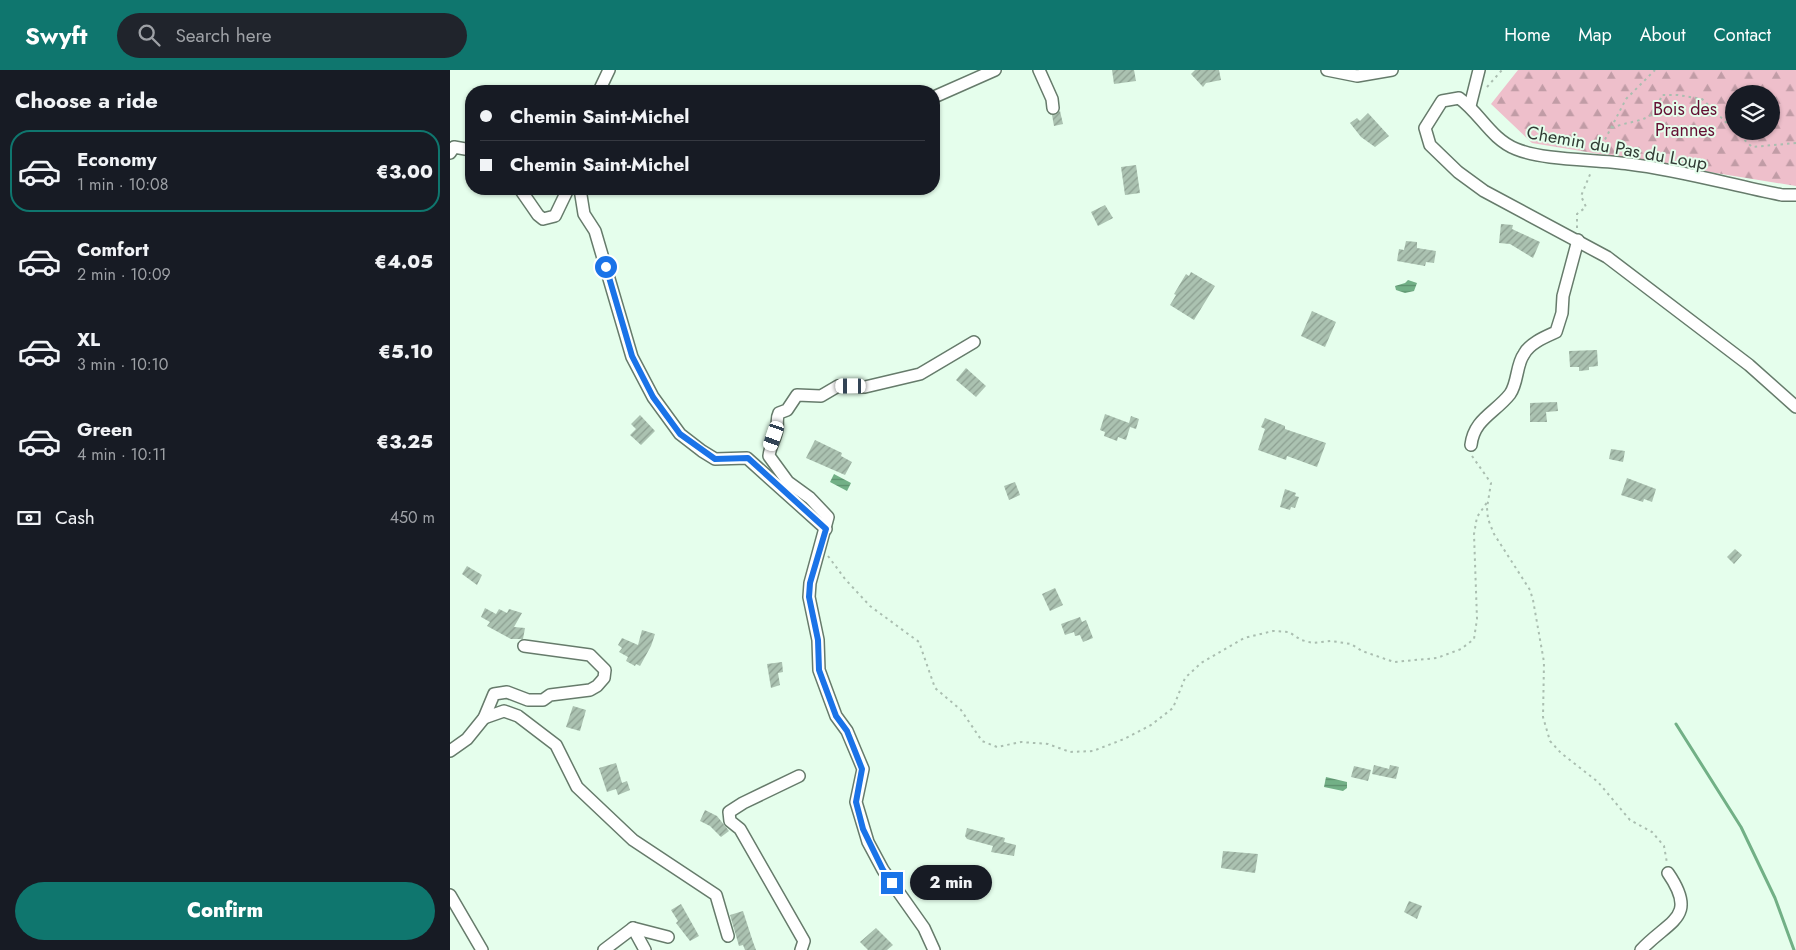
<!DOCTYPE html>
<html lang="en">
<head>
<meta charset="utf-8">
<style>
	body { margin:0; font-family:Jost,sans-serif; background:#20242c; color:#f1f3f6; height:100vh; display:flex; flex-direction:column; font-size:19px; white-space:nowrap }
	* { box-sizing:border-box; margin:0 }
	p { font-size:16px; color:#9ea1a6 }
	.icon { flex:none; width:28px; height:28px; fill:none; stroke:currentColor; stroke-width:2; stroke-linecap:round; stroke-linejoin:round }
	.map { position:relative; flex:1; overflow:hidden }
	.panel { display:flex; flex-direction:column; background:#171b24; width:450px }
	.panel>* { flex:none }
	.hud { position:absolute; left:15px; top:15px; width:475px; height:110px; border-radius:20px; box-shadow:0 1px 4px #0004; display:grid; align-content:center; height:110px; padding:0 15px; background:#171b24 }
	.controls { position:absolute; left:1275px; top:15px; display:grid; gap:10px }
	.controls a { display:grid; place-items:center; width:55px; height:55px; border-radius:50%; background:#171b24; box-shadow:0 1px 4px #0004; font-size:25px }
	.end { position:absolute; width:22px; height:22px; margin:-11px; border:6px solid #1a73e8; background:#fff; box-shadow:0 0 0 2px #fff }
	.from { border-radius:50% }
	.bubble { position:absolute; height:35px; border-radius:18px; background:#171b24; box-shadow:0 1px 4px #0004; font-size:16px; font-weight:800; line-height:35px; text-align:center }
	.car { position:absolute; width:15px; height:30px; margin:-15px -8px; border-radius:6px; box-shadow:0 0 4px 1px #0007; background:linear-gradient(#fff 24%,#345 0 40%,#fff 0 76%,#345 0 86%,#fff 0) }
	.hud b { display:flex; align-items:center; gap:18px; height:48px; font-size:19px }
	.hud b+b { border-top:1px solid #363941 }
	.hud i { width:12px; height:12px; background:#f1f3f6 }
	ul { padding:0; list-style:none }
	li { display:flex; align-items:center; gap:15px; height:82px; margin:0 10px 8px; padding:0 5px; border:2px solid transparent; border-radius:20px }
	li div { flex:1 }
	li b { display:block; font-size:19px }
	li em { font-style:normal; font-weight:800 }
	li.active { border-color:#0f766e }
	li>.icon { width:45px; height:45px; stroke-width:1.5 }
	h2 { padding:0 15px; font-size:22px; line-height:60px }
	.pay { display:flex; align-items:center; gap:12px; height:55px; padding:0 15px; font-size:19px }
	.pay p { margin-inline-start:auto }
	.primary-button { display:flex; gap:10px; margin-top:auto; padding:10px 15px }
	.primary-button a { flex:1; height:58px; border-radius:30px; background:#0f766e; color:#fff; font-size:20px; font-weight:800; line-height:58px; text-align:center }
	header { display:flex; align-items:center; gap:30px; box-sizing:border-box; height:70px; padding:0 25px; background:#0f766e; color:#fff }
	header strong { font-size:24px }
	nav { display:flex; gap:28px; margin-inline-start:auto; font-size:18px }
	.search { width:350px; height:45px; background:#20242c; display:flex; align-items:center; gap:12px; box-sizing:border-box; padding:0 18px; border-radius:28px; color:#9ea1a6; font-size:19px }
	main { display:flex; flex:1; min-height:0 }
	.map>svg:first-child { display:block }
</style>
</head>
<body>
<header>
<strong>Swyft</strong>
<div class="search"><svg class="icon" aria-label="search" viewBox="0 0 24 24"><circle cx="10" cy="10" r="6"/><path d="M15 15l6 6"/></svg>Search here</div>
<nav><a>Home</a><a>Map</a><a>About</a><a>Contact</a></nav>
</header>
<main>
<section class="panel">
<h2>Choose a ride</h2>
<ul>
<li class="active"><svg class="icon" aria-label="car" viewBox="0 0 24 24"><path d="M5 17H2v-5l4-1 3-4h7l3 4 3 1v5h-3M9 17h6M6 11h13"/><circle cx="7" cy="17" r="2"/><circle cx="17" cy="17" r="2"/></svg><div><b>Economy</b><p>1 min · 10:08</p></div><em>€3.00</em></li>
<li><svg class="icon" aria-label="car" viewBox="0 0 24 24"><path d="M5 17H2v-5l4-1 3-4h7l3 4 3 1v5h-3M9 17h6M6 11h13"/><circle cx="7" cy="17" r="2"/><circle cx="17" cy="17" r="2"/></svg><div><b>Comfort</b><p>2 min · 10:09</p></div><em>€4.05</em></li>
<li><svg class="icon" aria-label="car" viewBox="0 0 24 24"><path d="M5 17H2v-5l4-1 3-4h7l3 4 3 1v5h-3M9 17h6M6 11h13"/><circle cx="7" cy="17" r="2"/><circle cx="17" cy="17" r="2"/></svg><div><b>XL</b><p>3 min · 10:10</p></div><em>€5.10</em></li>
<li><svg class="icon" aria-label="car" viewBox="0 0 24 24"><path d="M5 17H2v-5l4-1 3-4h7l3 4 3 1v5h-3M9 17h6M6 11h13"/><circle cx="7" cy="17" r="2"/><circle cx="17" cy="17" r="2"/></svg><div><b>Green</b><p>4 min · 10:11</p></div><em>€3.25</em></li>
</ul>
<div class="pay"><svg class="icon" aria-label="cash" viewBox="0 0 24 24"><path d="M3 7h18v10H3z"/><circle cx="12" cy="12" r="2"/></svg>Cash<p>450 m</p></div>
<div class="primary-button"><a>Confirm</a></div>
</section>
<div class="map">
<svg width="1346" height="880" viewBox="0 0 1346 880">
	<defs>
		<pattern id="forest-firs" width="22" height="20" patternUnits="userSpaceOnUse" patternTransform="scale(1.25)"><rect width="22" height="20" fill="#eebfcb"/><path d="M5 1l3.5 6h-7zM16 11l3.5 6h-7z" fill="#c19ca6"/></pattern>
		<pattern id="water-rules" width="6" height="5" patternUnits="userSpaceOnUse" patternTransform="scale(1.25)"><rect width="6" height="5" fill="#72b086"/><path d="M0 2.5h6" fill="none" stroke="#5e906e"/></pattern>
		<pattern id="building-hatch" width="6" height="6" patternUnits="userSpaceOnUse" patternTransform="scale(1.25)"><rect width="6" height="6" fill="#abc2b1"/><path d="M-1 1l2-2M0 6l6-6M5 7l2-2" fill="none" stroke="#8c9f91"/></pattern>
	</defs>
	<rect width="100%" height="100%" fill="#e5feec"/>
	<!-- forest -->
	<path fill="url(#forest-firs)" fill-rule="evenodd" d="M1068,0H1346V116L1082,73L1041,34ZM1284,24H1321V61H1284Z"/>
	<!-- water -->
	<g fill="url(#water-rules)">
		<path d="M958,210L967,213L964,221L955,223L946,220L945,216L955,213Z"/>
		<path d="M384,404L401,413L397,421L380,412Z"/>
		<path d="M876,707L897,712V718L893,721L874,717Z"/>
		<path d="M518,811L537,814L535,824L517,819Z"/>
	</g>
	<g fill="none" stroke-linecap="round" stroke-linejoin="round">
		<!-- stream -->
		<path stroke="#72b086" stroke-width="3" d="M1226,654L1291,757L1325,828L1344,880"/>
	</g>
	<!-- building -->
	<g fill="url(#building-hatch)">
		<path d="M662,0H684L686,11L664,14Z"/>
		<path d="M745,0H769L771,10L756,13L753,17L741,4Z"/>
		<path d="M610,41L613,54L604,56L602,45Z"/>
		<path d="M918,43L939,66L925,77L911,67L900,53L907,48L910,51Z"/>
		<path d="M686,95L690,123L675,125L671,97Z"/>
		<path d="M655,135L663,148L648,156L641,142Z"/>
		<path d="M1051,154L1063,155L1062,159L1090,172L1083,188L1060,174L1049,173Z"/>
		<path d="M956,171L967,172V178L986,181L984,193L976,192L975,196L947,191L949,179L954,180Z"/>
		<path d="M741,202L765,216L744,250L720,235L726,225L724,224L736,204L739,206Z"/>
		<path d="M862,241L886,252L875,277L851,266Z"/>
		<path d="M1147,280L1148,296L1139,297V300L1129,301V297H1120L1119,281Z"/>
		<path d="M516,298L536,316L526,327L506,310Z"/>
		<path d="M1107,332L1108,341L1096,342L1097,352H1080V333Z"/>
		<path d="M655,344L679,353L681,346L689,349L686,359L680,357L676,370L668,367L667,371L654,366L655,362L650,360Z"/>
		<path d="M190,345L205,361L191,375L180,365L186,359L181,354Z"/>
		<path d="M815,348L835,356V359L876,373L867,397L837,386L836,390L808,380L815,359L811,357Z"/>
		<path d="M365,370L392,383L391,386L402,392L395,405L356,388Z"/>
		<path d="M1161,379L1175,381L1173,392L1159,389Z"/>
		<path d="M1177,408L1206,419L1202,432L1194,429L1193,432L1171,425Z"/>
		<path d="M565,412L570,425L559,430L554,416Z"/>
		<path d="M835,419L846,423L845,426L849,427L845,438L841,437L840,440L830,437Z"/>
		<path d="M1285,479L1292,485L1284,494L1277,487Z"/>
		<path d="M17,496L32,505L27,515L12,504Z"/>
		<path d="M605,518L613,535L600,541L592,524Z"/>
		<path d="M35,538L46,544L49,539L57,543L59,539L72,543L64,557L75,558L73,569H61L37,556L40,552L31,547Z"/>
		<path d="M630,547L632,552L636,550L643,568L633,572L630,565L625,566L624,562L615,565L611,554Z"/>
		<path d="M192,560L205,564L201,576L190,596L186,594L185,596L176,591L178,587L169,582L172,578L168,575L172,568L188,575Z"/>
		<path d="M332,592L333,602L328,603L330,615L321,618L317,594Z"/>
		<path d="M123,636L136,640L130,661L116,657Z"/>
		<path d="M166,693L172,713L177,711L180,720L168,725L166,719L157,722L149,698Z"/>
		<path d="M924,695L939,699L940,695L949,697L946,709L922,704Z"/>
		<path d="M904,696L921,700L918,711L901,707Z"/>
		<path d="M255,740L267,746L279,761L271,767L260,756L250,751Z"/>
		<path d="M517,758L555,768L554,772L566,775L564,786L541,782L543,776L517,769L515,766Z"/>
		<path d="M773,781L808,784L805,803L771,798Z"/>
		<path d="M959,831L972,836L967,849L954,842Z"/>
		<path d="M231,834L249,866L240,871L226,853L228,851L221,840Z"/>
		<path d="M293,841L303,872L306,880H295L293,875L289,876L280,845Z"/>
		<path d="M426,858L443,875L437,880H418L410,872Z"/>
	</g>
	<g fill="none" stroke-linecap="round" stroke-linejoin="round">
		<defs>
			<g id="minor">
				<path d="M589,0L602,29L603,38"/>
				<path d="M877,0L907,6L942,0"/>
				<path d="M149,21L159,0"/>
				<path d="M484,27L545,0"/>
				<path d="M1020,36L1029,0"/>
				<path d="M0,83L4,77L21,80"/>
				<path d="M70,119L88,145L93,149L105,146L118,119"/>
				<path d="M130,119L134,144L145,161L182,287L203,327L230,364L252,381L265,389L297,388L376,459"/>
				<path d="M1346,125H1332C1281,115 1230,100 1179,94C1146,89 1095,91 1066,79C1041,69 1030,43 1009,28L992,31L975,58L980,75L1008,102L1034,121L1157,187L1299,295L1346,337"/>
				<path d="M1021,375C1024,349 1045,343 1060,324C1068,313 1066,295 1074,284C1080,273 1095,267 1106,262L1112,243L1113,226L1128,170"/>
				<path d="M34,648L54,641L68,646L106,675L127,717L183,770L266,825L278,866"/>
				<path d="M0,681L17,669L34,648L44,624L57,622L78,630H93L100,625L140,620L147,616L154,608L155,600L140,585L74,576"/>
				<path d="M349,706L293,733L279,742L280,751L290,759L354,871L351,880"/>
				<path d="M0,825L32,880"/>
				<path d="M183,858L195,880"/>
				<path d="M154,880L183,858L218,867"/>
				<path d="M484,880L474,858L433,800L418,772L406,732L413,699L397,661L386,646L369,600L368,570L359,527L360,513L378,447L360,428L338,412L319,386C320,376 326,368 327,359C328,352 326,349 329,343L337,340L347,325L371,326L388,316L415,317L470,304L524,272"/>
				<path d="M1191,880C1219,850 1249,848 1218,803"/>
			</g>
		</defs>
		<!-- minor casing -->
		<use href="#minor" stroke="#667b6b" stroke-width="14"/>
		<!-- path -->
		<g stroke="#aabeb0" stroke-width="2" stroke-dasharray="2.5 4" stroke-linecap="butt">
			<path d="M1037,17L1052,0"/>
			<path d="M1162,58C1174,52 1195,52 1203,43C1207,39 1210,30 1212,25H1228L1252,29L1284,60"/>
			<path d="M1285,61L1302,77L1346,73"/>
			<path d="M1149,81L1176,29L1205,0"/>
			<path d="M1127,158V144L1136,137L1131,126L1141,102"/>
			<path d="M1022,386L1041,413L1037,438L1038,449L1044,464L1080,520L1083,530L1094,592L1093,647L1100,671L1111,683L1148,712L1180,750L1202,762L1214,776L1217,793"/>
			<path d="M378,486L395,509L420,536L469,572L485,618L511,640L532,671L547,677L571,672L598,674L620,682L643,681L674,669L701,655L723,638L735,608L751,593L794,568L823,561L839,562L851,570L863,573L881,571L901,574L912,581L944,592L987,588L1011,579L1024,569L1027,549L1024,464L1027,447L1038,431"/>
		</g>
		<!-- minor -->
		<use href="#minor" stroke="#fff" stroke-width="11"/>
	</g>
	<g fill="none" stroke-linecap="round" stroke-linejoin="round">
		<!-- route -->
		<path stroke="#1a73e8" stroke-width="6" d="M156,197L182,286L203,327L230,364L265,389L298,388L376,459L360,513L359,527L368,570L369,600L386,646L397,661L412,699L406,732L413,759L433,800L442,813"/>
	</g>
	<g text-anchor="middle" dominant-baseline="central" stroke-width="4" stroke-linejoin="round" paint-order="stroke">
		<!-- park labels -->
		<g font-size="18" fill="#641033" stroke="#e5feec">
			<text x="1235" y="39">Bois des<tspan x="1235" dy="21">Prannes</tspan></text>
		</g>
		<!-- street labels -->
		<g font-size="18" fill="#313b34" stroke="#e5feec">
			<text transform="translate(1167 78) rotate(10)">Chemin du Pas du Loup</text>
		</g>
	</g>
</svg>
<div class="controls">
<a><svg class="icon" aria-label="layers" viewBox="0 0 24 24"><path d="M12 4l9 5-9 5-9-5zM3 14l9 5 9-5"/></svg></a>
</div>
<i class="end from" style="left:156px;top:197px"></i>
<i class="end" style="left:442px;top:813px"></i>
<div class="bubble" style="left:460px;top:795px;width:82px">2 min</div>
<i class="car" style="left:401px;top:316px;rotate:270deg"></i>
<i class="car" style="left:324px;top:366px;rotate:199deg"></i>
<div class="hud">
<b><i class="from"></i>Chemin Saint-Michel</b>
<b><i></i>Chemin Saint-Michel</b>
</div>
</div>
</main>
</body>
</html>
